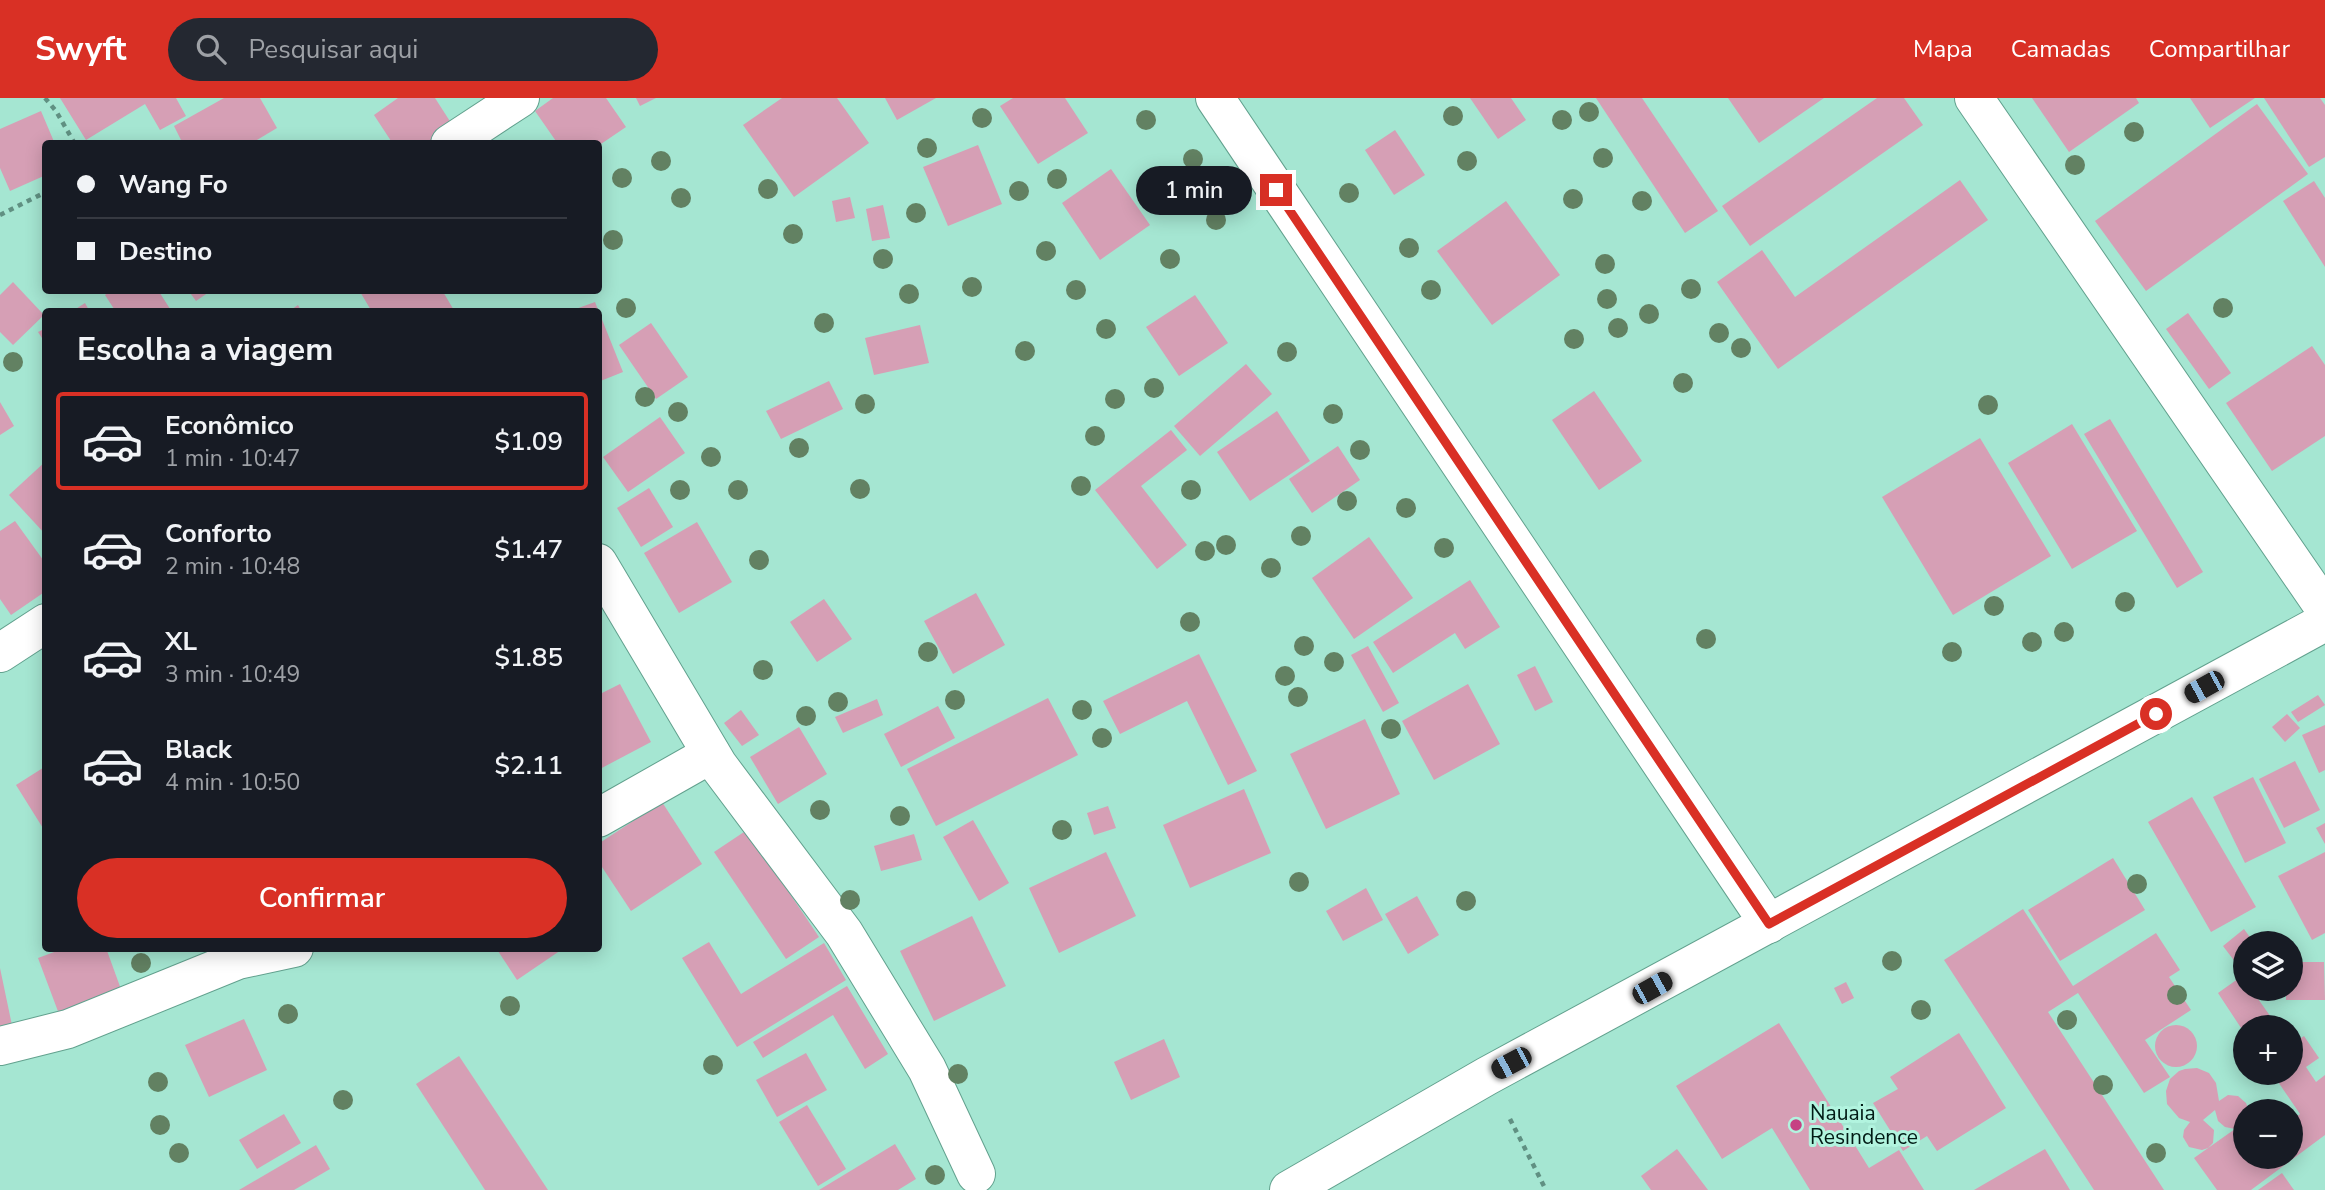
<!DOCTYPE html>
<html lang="pt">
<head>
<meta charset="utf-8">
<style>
	body { margin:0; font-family:"Nunito Sans",sans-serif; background:#242831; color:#f1f3f6; height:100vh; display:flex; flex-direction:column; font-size:26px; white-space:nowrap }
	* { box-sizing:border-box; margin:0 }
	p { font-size:23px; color:#9ea1a6 }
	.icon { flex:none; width:38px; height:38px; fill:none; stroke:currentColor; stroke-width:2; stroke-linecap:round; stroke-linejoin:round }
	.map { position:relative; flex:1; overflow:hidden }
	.sheet { position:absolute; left:42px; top:210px; width:560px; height:644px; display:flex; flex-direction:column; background:#171b24; border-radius:7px; box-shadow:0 4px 18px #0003 }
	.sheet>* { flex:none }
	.banner { position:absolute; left:42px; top:42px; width:560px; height:154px; border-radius:7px; box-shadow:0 4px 18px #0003; display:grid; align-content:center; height:154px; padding:0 35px; background:#171b24 }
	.buttons { position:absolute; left:2233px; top:833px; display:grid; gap:14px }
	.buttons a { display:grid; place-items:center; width:70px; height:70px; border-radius:50%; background:#171b24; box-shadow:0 4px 18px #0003; font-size:35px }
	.end { position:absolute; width:32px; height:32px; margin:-16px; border:9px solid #d93025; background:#fff; box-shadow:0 0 0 4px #fff }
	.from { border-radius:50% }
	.bubble { position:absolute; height:49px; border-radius:24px; background:#171b24; box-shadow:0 4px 18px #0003; font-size:23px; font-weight:600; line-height:49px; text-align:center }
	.car { position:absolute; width:21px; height:42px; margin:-21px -10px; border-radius:9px; box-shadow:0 0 5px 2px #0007; background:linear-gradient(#222 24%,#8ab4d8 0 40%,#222 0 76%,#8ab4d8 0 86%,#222 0) }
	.banner b { display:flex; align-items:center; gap:24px; height:66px; font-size:26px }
	.banner b+b { border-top:2px solid #363941 }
	.banner i { width:18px; height:18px; background:#f1f3f6 }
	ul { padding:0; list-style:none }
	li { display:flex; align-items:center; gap:21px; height:98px; margin:0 14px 10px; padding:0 21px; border:4px solid transparent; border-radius:7px }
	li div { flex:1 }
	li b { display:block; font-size:26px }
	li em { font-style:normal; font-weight:600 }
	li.selected { border-color:#d93025 }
	li>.icon { width:63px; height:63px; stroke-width:1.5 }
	h2 { padding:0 35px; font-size:32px; line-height:84px }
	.button { display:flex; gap:14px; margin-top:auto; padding:14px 35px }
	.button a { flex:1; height:80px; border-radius:42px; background:#d93025; color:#fff; font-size:28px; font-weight:600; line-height:80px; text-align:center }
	header { display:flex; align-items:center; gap:42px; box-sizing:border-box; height:98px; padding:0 35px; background:#d93025; color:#fff }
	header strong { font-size:33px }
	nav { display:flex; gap:38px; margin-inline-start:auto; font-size:24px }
	.search { width:490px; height:63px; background:#242831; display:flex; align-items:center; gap:18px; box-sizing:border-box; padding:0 24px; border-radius:38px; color:#9ea1a6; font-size:26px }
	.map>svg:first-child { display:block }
</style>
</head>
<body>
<header>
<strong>Swyft</strong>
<div class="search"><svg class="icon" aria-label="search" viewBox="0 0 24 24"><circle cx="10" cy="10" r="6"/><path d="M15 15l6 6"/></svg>Pesquisar aqui</div>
<nav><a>Mapa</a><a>Camadas</a><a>Compartilhar</a></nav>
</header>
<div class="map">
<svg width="2325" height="1092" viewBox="0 0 2325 1092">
	<rect width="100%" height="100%" fill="#a5e6d2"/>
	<!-- building -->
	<g fill="#d69fb5">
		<path d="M60,0H176L186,18L160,32L145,6L86,42Z"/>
		<path d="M224,0H260L277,30L250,46H183L174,28Z"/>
		<path d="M398,0H435L453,28L428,46H393L374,17Z"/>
		<path d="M553,0H606L626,29L598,48V46H558L535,13Z"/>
		<path d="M636,0H656L640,8Z"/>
		<path d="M782,0H837L869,45L794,99L743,27Z"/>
		<path d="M885,0H936L897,22Z"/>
		<path d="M1013,0H1065L1088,35L1038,66L1000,8Z"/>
		<path d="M1470,0H1511L1526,22L1498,41Z"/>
		<path d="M1596,0H1642L1718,113L1685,135Z"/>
		<path d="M1728,0H1824L1759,45Z"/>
		<path d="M1877,0H1904L1923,27L1750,148L1722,108Z"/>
		<path d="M2032,0H2136L2139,5L2069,54Z"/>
		<path d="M2190,0H2255L2210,30Z"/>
		<path d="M2264,0H2320L2325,7V59L2309,69Z"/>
		<path d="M2257,6L2308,76L2146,193L2095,123Z"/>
		<path d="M41,13L55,46H46V77L10,93L0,70V31Z"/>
		<path d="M1395,32L1425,77L1394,97L1365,52Z"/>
		<path d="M978,47L1002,106L948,128L923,69Z"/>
		<path d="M1111,71L1150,127L1100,162L1062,105Z"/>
		<path d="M1960,82L1988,122L1778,271L1717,184L1762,152L1795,199Z"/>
		<path d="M2314,83L2325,100V169L2283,103Z"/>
		<path d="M850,99L855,120L836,124L832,103Z"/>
		<path d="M1506,103L1560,177L1492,227L1437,153Z"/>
		<path d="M883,107L890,140L872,143L866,111Z"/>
		<path d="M13,184L44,217L13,247L0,234V197Z"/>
		<path d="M111,192H158L172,214H116L105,197Z"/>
		<path d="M188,192H212L196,203Z"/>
		<path d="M359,192H442L455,214H372Z"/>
		<path d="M1195,197L1228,245L1179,278L1146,229Z"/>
		<path d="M595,204L623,274L598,284V214L570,213Z"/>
		<path d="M85,205L90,214H71Z"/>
		<path d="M298,207L302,214H288Z"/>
		<path d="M2188,215L2231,275L2209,291L2166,231Z"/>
		<path d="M651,225L688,279L656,301L619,247Z"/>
		<path d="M920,227L929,265L874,277L865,240Z"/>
		<path d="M46,230V246L38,234Z"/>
		<path d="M2312,248L2325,267V338L2272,373L2226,305Z"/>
		<path d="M1246,266L1272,296L1200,358L1174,328Z"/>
		<path d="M829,283L843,311L781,341L766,313Z"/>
		<path d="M1594,293L1642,363L1599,392L1552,322Z"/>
		<path d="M0,304L14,328L0,337Z"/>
		<path d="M1277,313L1310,363L1250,403L1217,354Z"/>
		<path d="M660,319L685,355L628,394L603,359Z"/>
		<path d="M2110,321L2203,474L2177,490L2084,336Z"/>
		<path d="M2072,326L2137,433L2072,471L2008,365Z"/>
		<path d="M1171,332L1187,352L1141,388L1187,447L1157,471L1095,392Z"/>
		<path d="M1980,340L2051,458L1953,517L1882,399Z"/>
		<path d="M1338,348L1360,382L1312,415L1289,381Z"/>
		<path d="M46,363V437L9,397Z"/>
		<path d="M649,390L673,429L641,449L617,410Z"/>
		<path d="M15,423L46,466V493L11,517L0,501V433Z"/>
		<path d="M697,424L732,484L679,515L644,455Z"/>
		<path d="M1369,439L1413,500L1354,541L1312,480Z"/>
		<path d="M1470,482L1500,529L1465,551L1455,535L1393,575L1373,544Z"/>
		<path d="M976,495L1005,547L953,576L924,523Z"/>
		<path d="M824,501L852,541L817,564L790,524Z"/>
		<path d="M1368,548L1399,605L1383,614L1351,557Z"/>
		<path d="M1199,556L1257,673L1228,687L1187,603L1120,636L1103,603Z"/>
		<path d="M1535,568L1553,604L1535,613L1517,577Z"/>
		<path d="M620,586L651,644L598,672V597Z"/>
		<path d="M1468,586L1500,646L1434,682L1402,623Z"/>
		<path d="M2318,597L2325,607L2298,624L2291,614Z"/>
		<path d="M1048,600L1078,657L936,728L907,671Z"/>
		<path d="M877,601L883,617L843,635L835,619Z"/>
		<path d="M938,608L955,640L901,669L884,636Z"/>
		<path d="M741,612L759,637L742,648L724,625Z"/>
		<path d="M2287,616L2300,630L2285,644L2272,629Z"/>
		<path d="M1365,621L1400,696L1326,731L1290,656Z"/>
		<path d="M2325,627V672L2319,675L2302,637Z"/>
		<path d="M799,629L827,676L778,706L750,659Z"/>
		<path d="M2295,663L2320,712L2284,730L2259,681Z"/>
		<path d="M46,668V735L16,687Z"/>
		<path d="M2253,679L2286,745L2245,765L2213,699Z"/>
		<path d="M1244,691L1271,755L1190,790L1163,727Z"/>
		<path d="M2192,699L2256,809L2211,834L2148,724Z"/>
		<path d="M662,704L702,766L631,813L598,763V746Z"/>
		<path d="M1108,708L1116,730L1094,737L1087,715Z"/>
		<path d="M973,722L1009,785L979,803L943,739Z"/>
		<path d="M2325,725V746L2316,730Z"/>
		<path d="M747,732L819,839L786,861L714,754Z"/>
		<path d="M914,736L922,762L881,773L874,748Z"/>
		<path d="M1106,754L1136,818L1059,855L1029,790Z"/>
		<path d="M2325,754V835L2312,842L2278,778Z"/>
		<path d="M2113,760L2145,812L2060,863L2028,812Z"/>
		<path d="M1366,790L1383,822L1343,843L1326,813Z"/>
		<path d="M1417,798L1439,837L1408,856L1385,816Z"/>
		<path d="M2023,811L2073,888L2156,835L2180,872L2169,879L2191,912L2145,942L2170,979L2144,995L2078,895L2048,914L2164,1092H2094L1944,862Z"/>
		<path d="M972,818L1006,888L934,923L900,853Z"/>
		<path d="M2244,831L2254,845H2245V877L2223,848Z"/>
		<path d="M709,844L741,896L824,845L846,882L737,949L682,860Z"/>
		<path d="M65,850H106L122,894L59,916L38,860Z"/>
		<path d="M496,850H564L517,882Z"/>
		<path d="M2291,864H2324L2325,902H2286V891H2291Z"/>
		<path d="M0,870L13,932L0,934Z"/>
		<path d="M2242,878L2245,882V891H2251L2278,929H2245V936L2218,895Z"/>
		<path d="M1846,884L1854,900L1842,906L1834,890Z"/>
		<path d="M847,888L888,956L865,971L833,917L763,960L753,944Z"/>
		<path d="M244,921L267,972L209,999L185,947Z"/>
		<path d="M1779,925L1869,1070L1899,1052L1924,1092H1810L1772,1030L1722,1061L1676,988Z"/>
		<circle cx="2176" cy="948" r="21"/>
		<path d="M1959,935L2006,1010L1937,1053L1927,1038L1903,1053L1873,1005L1898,991L1890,979Z"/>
		<path d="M2304,938L2319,960L2306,969L2316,984L2325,977V1037L2251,1092H2217L2194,1060L2235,1031L2225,1029L2218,1023L2215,1012L2203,1022L2214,1032L2213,1045L2208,1050L2202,1052L2189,1049L2183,1039L2184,1032L2190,1024L2179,1020L2167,1006L2166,993L2170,981L2179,973L2185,971L2197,970L2209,975L2216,985L2219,1003L2228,997L2238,998L2246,1005L2249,1013H2245V1059H2291V1023L2300,1016L2272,975H2291V947Z"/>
		<path d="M1164,941L1180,979L1131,1002L1114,964Z"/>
		<path d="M806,955L827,992L777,1019L756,982Z"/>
		<path d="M459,958L548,1092H485L416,986Z"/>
		<path d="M807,1007L846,1071L818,1088L779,1024Z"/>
		<path d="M284,1016L301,1045L257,1071L239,1042Z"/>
		<path d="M895,1046L916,1081L898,1092H819Z"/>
		<path d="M316,1047L330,1071L294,1092H239Z"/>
		<path d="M1677,1051L1708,1092H1651L1641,1078Z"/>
		<path d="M2045,1051L2070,1092H1974Z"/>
		<path d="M2282,1075L2294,1092H2258Z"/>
	</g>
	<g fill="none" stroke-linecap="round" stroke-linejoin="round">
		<defs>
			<g id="minor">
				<path d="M1215,0L1769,826"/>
				<path d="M1974,0L2325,511"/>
				<path d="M450,46L520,0"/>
				<path d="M598,465L718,667L844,835L927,971L976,1076"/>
				<path d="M0,555L46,525"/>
				<path d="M598,720L711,656"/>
				<path d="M0,948L68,931L238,862L294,850"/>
			</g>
			<path id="secondary" d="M1289,1092L1487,978L2325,524"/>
		</defs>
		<!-- minor casing -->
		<use href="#minor" stroke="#62a18e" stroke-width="40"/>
		<!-- secondary casing -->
		<use href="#secondary" stroke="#62a18e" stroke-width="40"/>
		<!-- path -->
		<g stroke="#609082" stroke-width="4.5" stroke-dasharray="5 5" stroke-linecap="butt">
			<path d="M45,0L56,13L75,46"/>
			<path d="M0,117L46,94"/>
			<path d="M1510,1021L1546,1092"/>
		</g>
		<!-- minor -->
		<use href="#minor" stroke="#fff" stroke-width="38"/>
		<!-- secondary -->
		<use href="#secondary" stroke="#fff" stroke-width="38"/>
	</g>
	<!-- trees -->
	<g fill="#628162">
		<circle cx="1589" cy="14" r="10"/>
		<circle cx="1453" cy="18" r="10"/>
		<circle cx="982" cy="20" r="10"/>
		<circle cx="1146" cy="22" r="10"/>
		<circle cx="1562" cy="22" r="10"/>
		<circle cx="2134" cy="34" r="10"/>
		<circle cx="927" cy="50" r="10"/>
		<circle cx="1603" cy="60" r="10"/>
		<circle cx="1193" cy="61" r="10"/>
		<circle cx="661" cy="63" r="10"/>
		<circle cx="1467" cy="63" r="10"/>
		<circle cx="2075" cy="67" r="10"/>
		<circle cx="622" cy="80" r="10"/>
		<circle cx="1057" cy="81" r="10"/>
		<circle cx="768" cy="91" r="10"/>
		<circle cx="1019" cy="93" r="10"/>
		<circle cx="1349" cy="95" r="10"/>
		<circle cx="681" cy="100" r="10"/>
		<circle cx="1573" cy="101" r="10"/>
		<circle cx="1642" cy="103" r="10"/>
		<circle cx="916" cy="115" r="10"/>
		<circle cx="1216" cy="122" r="10"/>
		<circle cx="793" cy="136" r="10"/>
		<circle cx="613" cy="142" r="10"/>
		<circle cx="1409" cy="150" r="10"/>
		<circle cx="1046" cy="153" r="10"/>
		<circle cx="883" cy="161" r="10"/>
		<circle cx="1170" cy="161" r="10"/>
		<circle cx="1605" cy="166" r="10"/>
		<circle cx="972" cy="189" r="10"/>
		<circle cx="1691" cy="191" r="10"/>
		<circle cx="1076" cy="192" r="10"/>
		<circle cx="1431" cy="192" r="10"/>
		<circle cx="909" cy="196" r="10"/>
		<circle cx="1607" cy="201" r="10"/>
		<circle cx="626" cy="210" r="10"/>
		<circle cx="2223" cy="210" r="10"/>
		<circle cx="1649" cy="216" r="10"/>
		<circle cx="824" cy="225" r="10"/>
		<circle cx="1618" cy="230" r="10"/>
		<circle cx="1106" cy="231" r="10"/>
		<circle cx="1719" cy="235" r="10"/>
		<circle cx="1574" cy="241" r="10"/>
		<circle cx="1741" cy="250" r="10"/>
		<circle cx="1025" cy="253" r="10"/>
		<circle cx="1287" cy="254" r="10"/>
		<circle cx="13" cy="264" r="10"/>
		<circle cx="1683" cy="285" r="10"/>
		<circle cx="1154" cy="290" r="10"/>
		<circle cx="645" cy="299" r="10"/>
		<circle cx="1115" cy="301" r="10"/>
		<circle cx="865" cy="306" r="10"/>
		<circle cx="1988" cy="307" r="10"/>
		<circle cx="678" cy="314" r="10"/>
		<circle cx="1333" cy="316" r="10"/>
		<circle cx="1095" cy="338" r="10"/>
		<circle cx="799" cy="350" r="10"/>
		<circle cx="1360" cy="352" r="10"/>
		<circle cx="711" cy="359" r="10"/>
		<circle cx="1081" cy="388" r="10"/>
		<circle cx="860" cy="391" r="10"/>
		<circle cx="680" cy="392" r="10"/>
		<circle cx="738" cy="392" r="10"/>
		<circle cx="1191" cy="392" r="10"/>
		<circle cx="1347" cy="403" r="10"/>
		<circle cx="1406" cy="410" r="10"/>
		<circle cx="1301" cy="438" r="10"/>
		<circle cx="1226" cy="447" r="10"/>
		<circle cx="1444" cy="450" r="10"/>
		<circle cx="1205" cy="453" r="10"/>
		<circle cx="759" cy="462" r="10"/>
		<circle cx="1271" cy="470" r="10"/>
		<circle cx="2125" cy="504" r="10"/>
		<circle cx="1994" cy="508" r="10"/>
		<circle cx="1190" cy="524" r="10"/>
		<circle cx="2064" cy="534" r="10"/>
		<circle cx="1706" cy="541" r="10"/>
		<circle cx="2032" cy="544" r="10"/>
		<circle cx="1304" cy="548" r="10"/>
		<circle cx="928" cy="554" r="10"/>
		<circle cx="1952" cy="554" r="10"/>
		<circle cx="1334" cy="564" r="10"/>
		<circle cx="763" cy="572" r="10"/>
		<circle cx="1285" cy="578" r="10"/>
		<circle cx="1298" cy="599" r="10"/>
		<circle cx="955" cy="602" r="10"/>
		<circle cx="838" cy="604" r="10"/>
		<circle cx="1082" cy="612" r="10"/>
		<circle cx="806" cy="618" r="10"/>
		<circle cx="1391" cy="631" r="10"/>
		<circle cx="1102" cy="640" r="10"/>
		<circle cx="820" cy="712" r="10"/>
		<circle cx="900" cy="718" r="10"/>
		<circle cx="1062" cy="732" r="10"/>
		<circle cx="1299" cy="784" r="10"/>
		<circle cx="2137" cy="786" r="10"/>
		<circle cx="850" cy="802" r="10"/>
		<circle cx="1466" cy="803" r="10"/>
		<circle cx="1892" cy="863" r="10"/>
		<circle cx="141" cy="865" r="10"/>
		<circle cx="2177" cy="897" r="10"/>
		<circle cx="510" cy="908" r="10"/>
		<circle cx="1921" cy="912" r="10"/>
		<circle cx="288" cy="916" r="10"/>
		<circle cx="2067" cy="922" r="10"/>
		<circle cx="713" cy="967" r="10"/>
		<circle cx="958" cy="976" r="10"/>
		<circle cx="158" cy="984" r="10"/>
		<circle cx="2103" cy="987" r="10"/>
		<circle cx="343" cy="1002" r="10"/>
		<circle cx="160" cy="1027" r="10"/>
		<circle cx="179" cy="1055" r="10"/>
		<circle cx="2156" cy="1055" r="10"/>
		<circle cx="935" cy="1077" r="10"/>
	</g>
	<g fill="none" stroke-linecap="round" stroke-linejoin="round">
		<!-- route -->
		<path stroke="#d93025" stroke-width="9" d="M1276,92L1769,826L2156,616"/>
	</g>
	<!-- markers -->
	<circle fill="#c64183" stroke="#b2f4df" stroke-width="2.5" cx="1796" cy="1027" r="7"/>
	<g text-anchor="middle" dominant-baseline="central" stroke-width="6" stroke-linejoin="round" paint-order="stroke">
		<!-- poi labels -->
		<g font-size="21" fill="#011a14" stroke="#b2f4df" text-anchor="start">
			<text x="1810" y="1015">Nauaia<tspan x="1810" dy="24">Resindence</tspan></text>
		</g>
	</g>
</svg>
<div class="buttons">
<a><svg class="icon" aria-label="layers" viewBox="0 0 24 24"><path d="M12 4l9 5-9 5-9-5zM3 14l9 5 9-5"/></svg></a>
<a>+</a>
<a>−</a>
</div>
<i class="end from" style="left:2156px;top:616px"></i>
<i class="end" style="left:1276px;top:92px"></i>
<div class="bubble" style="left:1136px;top:68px;width:116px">1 min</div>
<i class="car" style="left:2204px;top:589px;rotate:241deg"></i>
<i class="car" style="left:1652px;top:890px;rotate:61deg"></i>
<i class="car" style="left:1511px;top:965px;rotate:242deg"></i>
<div class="banner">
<b><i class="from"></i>Wang Fo</b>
<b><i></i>Destino</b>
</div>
<section class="sheet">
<h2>Escolha a viagem</h2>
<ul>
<li class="selected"><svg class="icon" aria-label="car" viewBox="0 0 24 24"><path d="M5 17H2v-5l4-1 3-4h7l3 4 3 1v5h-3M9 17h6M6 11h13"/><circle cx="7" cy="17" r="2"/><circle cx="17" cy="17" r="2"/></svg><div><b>Econômico</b><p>1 min · 10:47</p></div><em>$1.09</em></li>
<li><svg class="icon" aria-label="car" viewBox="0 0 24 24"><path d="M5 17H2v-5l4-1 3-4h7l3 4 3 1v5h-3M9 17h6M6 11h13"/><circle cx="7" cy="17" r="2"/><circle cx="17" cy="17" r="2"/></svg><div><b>Conforto</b><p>2 min · 10:48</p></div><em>$1.47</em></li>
<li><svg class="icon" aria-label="car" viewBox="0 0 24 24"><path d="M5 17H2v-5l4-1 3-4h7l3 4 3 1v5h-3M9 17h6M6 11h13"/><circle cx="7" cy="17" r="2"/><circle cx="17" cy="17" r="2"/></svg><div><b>XL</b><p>3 min · 10:49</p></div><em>$1.85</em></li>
<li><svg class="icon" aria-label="car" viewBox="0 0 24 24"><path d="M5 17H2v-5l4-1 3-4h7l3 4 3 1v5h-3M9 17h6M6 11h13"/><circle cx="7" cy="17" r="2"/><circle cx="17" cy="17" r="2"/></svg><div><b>Black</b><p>4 min · 10:50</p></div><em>$2.11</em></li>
</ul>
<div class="button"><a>Confirmar</a></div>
</section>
</div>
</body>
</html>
